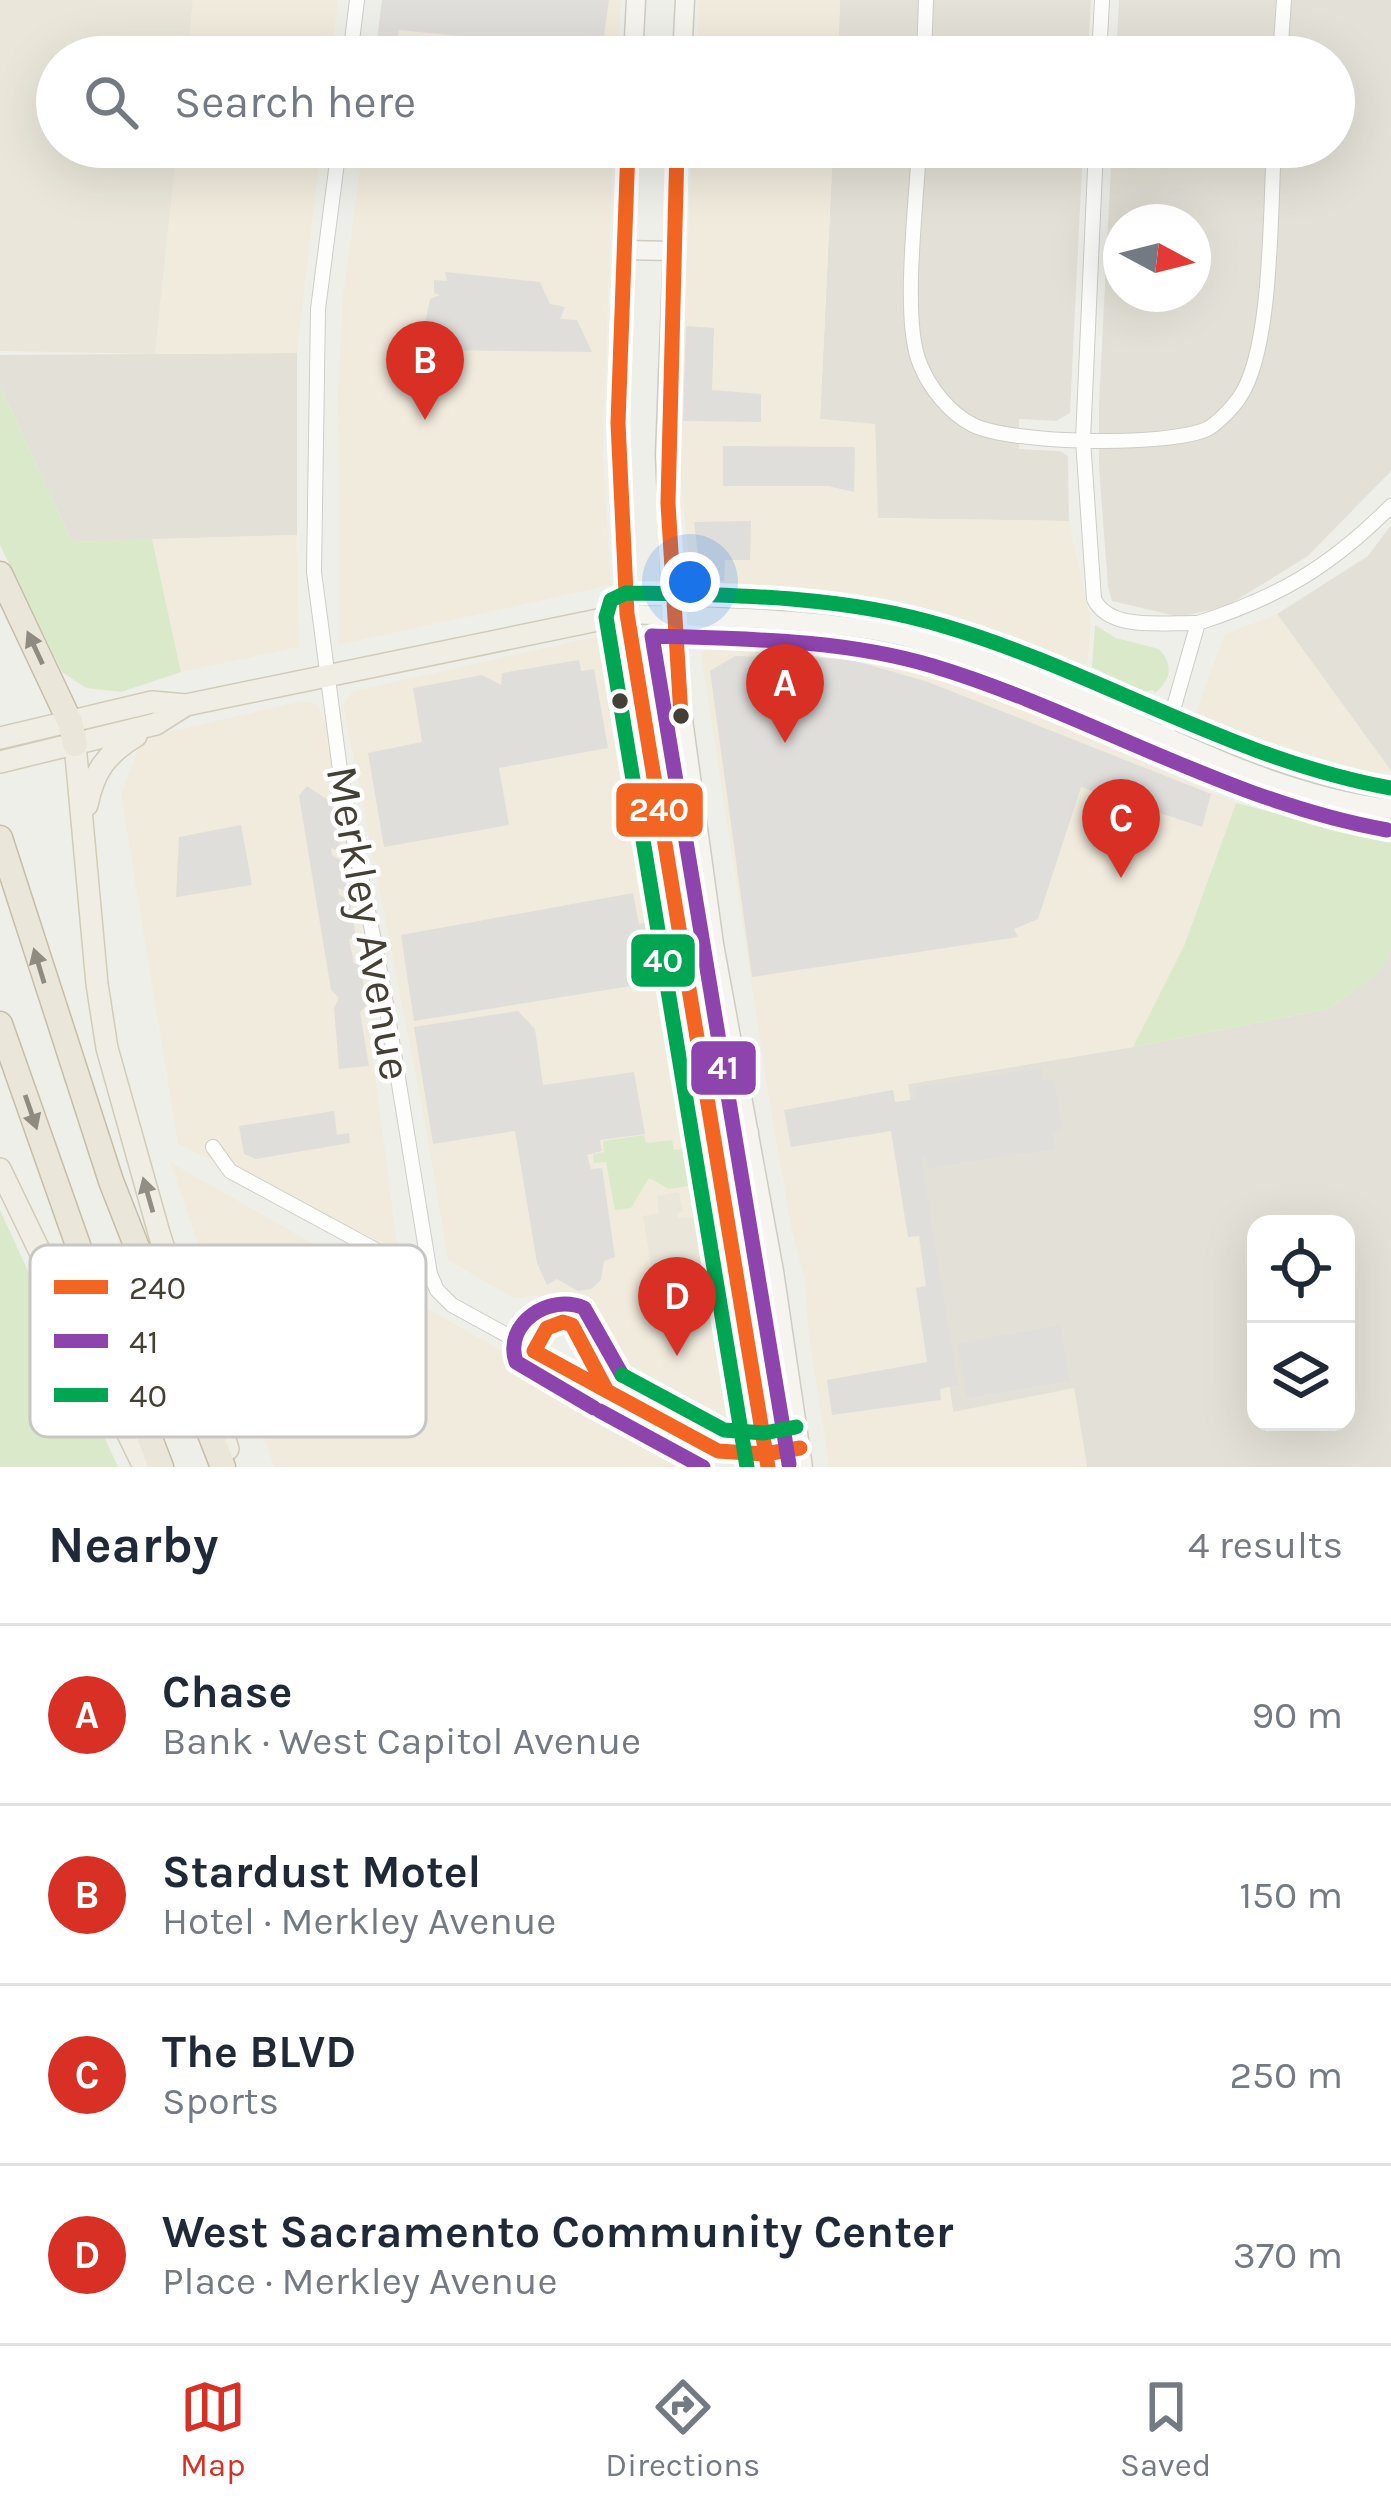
<!DOCTYPE html>
<meta charset="utf-8">
<style>
body{margin:0;font-family:Karla,sans-serif;background:#f2f2f3;color:#1f2937}
.controls{position:absolute;right:36px;bottom:36px;display:grid;overflow:hidden;border-radius:24px;box-shadow:0 12px 48px #0002}
.controls button{width:108px;height:108px;display:grid;place-items:center;padding:0;border:0;border-bottom:3px solid #e0e1e3;background:#fff;color:#1f2937;font:60px sans-serif}
.compass{position:absolute;left:1103px;top:204px;width:108px;height:108px;border-radius:50%;background:#fff;box-shadow:0 12px 48px #0002;rotate:97deg}
.you{position:absolute;left:690px;top:582px;width:42px;height:42px;margin:-30px;border:9px solid #fff;border-radius:50%;background:#1a73e8;box-shadow:0 0 0 18px #1a73e833}
.badge{display:grid;place-items:center;width:78px;height:78px;border-radius:50%;background:#d93025;color:#fff;font-size:39px;font-weight:700}
.pin{position:absolute;translate:-50% -99px;filter:drop-shadow(0 3px 6px #0008)}
.pin::after{content:'';position:absolute;top:63px;width:42px;height:36px;background:inherit;clip-path:polygon(0 0,100% 0,50% 100%)}
.list{margin:0;padding:0;list-style:none}
h2{display:flex;justify-content:space-between;align-items:center;height:156px;margin:0;padding:0 48px;font-size:51px}
h2 small{font-size:39px;font-weight:400;color:#747a83}
.list li{display:grid;grid-template-columns:78px 1fr auto;gap:36px;align-items:center;box-sizing:border-box;height:180px;padding:0 48px;border-top:3px solid #e0e1e3}
.list b{display:block;font-size:45px;white-space:nowrap}
.list p{margin:0;font-size:39px;white-space:nowrap;color:#747a83}
.list em{font-size:39px;font-style:normal;color:#747a83}
.icon{flex:none;width:66px;height:66px;fill:none;stroke:currentColor;stroke-width:2;stroke-linecap:round;stroke-linejoin:round}
.map{position:relative;flex:none;width:1391px;height:1467px;overflow:hidden}
.search{position:absolute;background:#fff;box-shadow:0 12px 48px #0002;left:36px;right:36px;top:36px;height:132px;display:flex;align-items:center;gap:30px;box-sizing:border-box;padding:0 42px;border-radius:66px;color:#747a83;font-size:45px}
.sheet{height:876px;background:#fff}
nav{display:flex;justify-content:space-around;align-items:center;box-sizing:border-box;height:168px;border-top:3px solid #e0e1e3;background:#fff;font-size:33px;color:#747a83}
nav a{display:grid;justify-items:center;gap:6px}
nav .on{color:#d93025}
.map>svg:first-child{display:block}
.residential{fill:#e3e1d7;fill-rule:evenodd}
.commercial{fill:#f1ebdd}
.education{fill:#eae7da}
.green{fill:#dbe9cb}
.parking{fill:#dfdeda}
.lines{fill:none;stroke-linecap:round;stroke-linejoin:round}
.minor-casing{stroke:#cdccc7;stroke-width:16}
.secondary-casing{stroke:#ceccc1;stroke-width:21}
.primary-casing{stroke:#d1cbb8;stroke-width:24}
.motorway-casing{stroke:#c6bda6;stroke-width:27}
.minor{stroke:#fdfdfc;stroke-width:14}
.secondary{stroke:#f5f4ef;stroke-width:18}
.primary{stroke:#f0ede4;stroke-width:21}
.motorway{stroke:#eae6da;stroke-width:24}
.bus-1-casing{stroke:#fff;stroke-width:24}
.bus-2-casing{stroke:#fff;stroke-width:24}
.bus-3-casing{stroke:#fff;stroke-width:24}
.bus-1{stroke:#f26522;stroke-width:15}
.bus-2{stroke:#8e44ad;stroke-width:15}
.bus-3{stroke:#00a651;stroke-width:15}
.oneway{fill:#8f8b80}
.oneway2{fill:#928e84}
.bus-dot{fill:#454036;stroke:#fff;stroke-width:4.5}
.labels{text-anchor:middle;dominant-baseline:central;stroke-width:9;stroke-linejoin:round;paint-order:stroke}
.street-label{font-size:45px;fill:#454036;stroke:#fff}
.key{fill:#fff;stroke:#c7c6c3;stroke-width:3}
.key-label{font-size:33px;fill:#454036}
.line-badge{stroke:#fff;stroke-width:4.5}
.badge-label{font-size:33px;text-anchor:middle;font-weight:bold;fill:#fff}
</style>
<div class="map">
<svg width="1391" height="1467" viewBox="0 0 1391 1467">
<rect width="100%" height="100%" fill="#efefea"/>
<path class="residential" d="M 840,0 L 1091,0 L 1088,57 L 838,57 Z
M 1119,0 L 1391,0 L 1391,471 L 1308,556 L 1227,606 L 1180,617 L 1112,601 L 1108,587 L 1099,468 L 1099,402 L 1112,147 L 1334,147 L 1334,57 L 1116,57 ZM 1121,222 L 1193,222 L 1193,294 L 1121,294 Z
M 833,147 L 1083,147 L 1070,413 L 1056,421 L 1019,419 L 1019,449 L 1060,451 L 1068,456 L 1069,521 L 877,518 L 875,425 L 820,419 Z
M 297,353 L 297,535 L 72,542 L 0,386 L 0,355 Z
M 1391,525 L 1391,771 L 1277,614 L 1368,556 Z
M 1391,949 L 1391,1467 L 1087,1467 L 1074,1389 L 953,1413 L 908,1084 L 1133,1047 L 1328,1009 L 1379,972 ZM 1256,1224 L 1346,1224 L 1346,1422 L 1256,1422 Z"/>
<path class="commercial" d="M 193,0 L 338,0 L 331,57 L 187,57 Z
M 382,0 L 621,0 L 618,57 L 375,57 Z
M 699,0 L 840,0 L 838,57 L 697,57 Z
M 177,147 L 321,147 L 297,353 L 155,354 Z
M 363,147 L 613,147 L 603,455 L 611,585 L 339,645 L 338,391 L 343,294 Z
M 692,147 L 833,147 L 820,419 L 875,424 L 878,518 L 1069,521 L 1091,624 L 1087,670 L 956,618 L 886,599 L 692,583 L 678,459 Z
M 297,535 L 299,647 L 181,672 L 152,539 Z
M 1277,614 L 1391,771 L 1343,776 L 1209,728 L 1195,714 L 1225,634 Z
M 598,636 L 615,646 L 629,706 L 737,1406 L 729,1428 L 708,1426 L 605,1353 L 596,1322 L 585,1311 L 556,1295 L 513,1298 L 448,1260 L 423,1113 L 343,705 L 353,691 Z
M 722,642 L 922,662 L 1236,803 L 1184,946 L 1133,1047 L 908,1084 L 953,1412 L 1074,1388 L 1087,1467 L 829,1467 L 808,1330 L 805,1279 L 792,1232 L 770,1106 L 701,653 Z
M 302,701 L 316,704 L 326,723 L 369,980 L 372,1008 L 367,1014 L 398,1250 L 178,1144 L 121,795 L 142,738 Z
M 170,1162 L 706,1467 L 274,1467 Z"/>
<path class="education" d="M 0,0 L 193,0 L 187,57 L 57,57 L 57,147 L 177,147 L 155,354 L 0,351 Z
M 679,1192 L 683,1212 L 677,1213 L 678,1218 L 694,1217 L 703,1282 L 683,1286 L 683,1295 L 673,1297 L 670,1278 L 653,1281 L 643,1216 L 659,1213 L 657,1196 Z"/>
<path class="green" d="M 0,386 L 72,542 L 152,539 L 181,672 L 121,692 L 86,688 L 62,672 L 0,545 Z
M 1095,625 L 1116,638 L 1159,649 C 1174,665 1171,680 1155,693 L 1153,690 L 1144,692 L 1092,667 Z
M 1236,803 L 1391,843 L 1391,949 L 1380,972 L 1328,1009 L 1133,1047 L 1184,946 Z
M 644,1135 L 646,1143 L 672,1140 L 674,1150 L 689,1148 L 695,1185 L 669,1189 L 649,1178 L 631,1208 L 615,1210 L 606,1162 L 594,1163 L 593,1154 L 604,1152 L 603,1141 Z
M 0,1210 L 118,1467 L 0,1467 Z"/>
<path class="parking" d="M 382,0 L 609,0 L 602,50 L 399,30 L 394,57 L 375,57 Z
M 445,272 L 540,282 L 550,304 L 565,307 L 560,319 L 577,320 L 592,352 L 430,350 L 433,336 L 422,338 L 430,299 L 440,295 L 434,293 L 434,280 L 447,281 Z
M 686,326 L 714,328 L 712,390 L 761,394 L 761,422 L 683,421 Z
M 723,446 L 855,447 L 854,492 L 828,486 L 723,486 Z
M 751,521 L 750,560 L 725,560 L 724,581 L 701,580 L 694,522 Z
M 735,656 L 849,659 L 928,682 L 1211,794 L 1202,827 L 1081,787 L 1038,919 L 1014,929 L 1018,937 L 752,977 L 710,671 Z
M 579,660 L 581,671 L 594,669 L 608,748 L 499,768 L 509,825 L 384,847 L 368,753 L 422,742 L 413,688 L 482,675 L 501,685 L 502,673 Z
M 307,786 L 334,804 L 341,851 L 331,848 L 332,855 L 344,862 L 348,892 L 338,888 L 339,894 L 350,902 L 356,937 L 349,939 L 354,964 L 361,964 L 366,1006 L 360,1012 L 369,1066 L 339,1069 L 334,1008 L 339,998 L 331,990 L 299,796 Z
M 241,825 L 252,885 L 176,897 L 179,837 Z
M 633,893 L 639,924 L 645,923 L 654,979 L 650,983 L 414,1021 L 401,935 Z
M 518,1011 L 535,1029 L 543,1085 L 634,1072 L 645,1134 L 600,1140 L 602,1151 L 587,1155 L 591,1169 L 602,1168 L 615,1257 L 604,1261 L 601,1280 L 591,1289 L 578,1291 L 557,1279 L 547,1285 L 537,1263 L 515,1131 L 433,1144 L 414,1027 Z
M 1041,1068 L 1044,1081 L 1054,1080 L 1063,1130 L 1052,1133 L 1055,1149 L 928,1168 L 927,1156 L 921,1157 L 958,1385 L 940,1389 L 941,1400 L 832,1415 L 827,1380 L 927,1362 L 916,1288 L 926,1286 L 919,1236 L 908,1237 L 891,1131 L 791,1147 L 784,1110 L 893,1090 L 895,1102 L 917,1099 L 916,1087 Z
M 334,1111 L 337,1135 L 349,1133 L 350,1143 L 256,1159 L 244,1154 L 239,1126 Z
M 1060,1325 L 1070,1381 L 966,1398 L 958,1343 Z"/>
<g class="lines">
<defs>
<path id="minor" d="M 350,57 L 357,0
M 924,57 L 926,0
M 1099,57 L 1102,0
M 1280,57 L 1284,0
M 339,147 L 318,309 L 314,572 L 340,770 L 383,986 L 430,1274 L 437,1290 L 452,1305 L 718,1451 L 765,1454 L 800,1448
M 919,147 C 917,200 901,320 920,364 C 929,387 949,413 973,425 C 1012,444 1167,447 1207,429 C 1217,424 1233,407 1239,398 C 1273,351 1270,208 1274,147
M 1096,147 L 1083,440 L 1094,599 C 1110,632 1166,622 1198,623
M 1165,738 L 1198,623 C 1279,597 1330,567 1391,506
M 213,1147 L 230,1171 L 398,1262 L 427,1260"/>
<path id="secondary" d="M 633,57 L 636,0
M 682,57 L 685,0
M 628,147 L 618,423 L 627,614 L 768,1467
M 677,147 L 665,455 L 674,654 L 714,944 L 774,1271 L 803,1467
M 624,250 L 673,251
M 627,614 C 706,617 786,617 865,629 C 915,636 966,654 1014,672 C 1141,718 1254,792 1391,809
M 687,931 L 706,968 L 719,972
M 709,1096 L 725,1115 L 732,1131 L 749,1132"/>
<path id="primary" d="M 0,738 L 152,702 L 186,705 L 627,614
M 75,744 L 97,984 L 107,1048 L 159,1233 L 228,1449
M 0,762 L 156,724 L 186,705
M 87,805 C 94,771 106,754 136,736
M 0,1169 L 144,1467"/>
<path id="motorway" d="M 0,574 L 70,722 L 75,744
M 0,838 L 111,1181 L 223,1467
M 0,1024 L 103,1316 L 161,1467"/>
</defs>
<use href="#minor" class="minor-casing"/>
<use href="#secondary" class="secondary-casing"/>
<use href="#primary" class="primary-casing"/>
<use href="#motorway" class="motorway-casing"/>
<use href="#minor" class="minor"/>
<use href="#secondary" class="secondary"/>
<use href="#primary" class="primary"/>
<use href="#motorway" class="motorway"/>
<defs>
<path id="bus-1" d="M 628,147 L 618,423 L 627,614 L 768,1467
M 677,147 L 668,503 L 681,716
M 563,1322 L 572,1325 L 607,1391 L 534,1351 L 547,1328 Z
M 607,1391 L 718,1451 L 765,1454 L 800,1448"/>
<path id="bus-2" d="M 594,1408 L 516,1362 C 503,1323 550,1293 584,1308 L 622,1375
M 600,1411 L 703,1467
M 789,1464 L 652,636 C 746,639 842,639 933,666 C 1088,713 1226,801 1387,830"/>
<path id="bus-3" d="M 622,1375 L 724,1430 L 764,1433 L 796,1427
M 747,1467 L 606,617 L 611,600 L 626,593 C 732,595 842,595 944,626 C 1097,671 1233,760 1391,788"/>
</defs>
<use href="#bus-1" class="bus-1-casing"/>
<use href="#bus-2" class="bus-2-casing"/>
<use href="#bus-3" class="bus-3-casing"/>
<use href="#bus-1" class="bus-1"/>
<use href="#bus-2" class="bus-2"/>
<use href="#bus-3" class="bus-3"/>
</g>
<defs><path id="oneway-solid" d="M-6-.8H1V-3.2L6.5 0L1 3.2V.8H-6Z" transform="scale(3)"/></defs>
<g class="oneway">
<use href="#oneway-solid" transform="translate(35 648) rotate(-115)"/>
<use href="#oneway-solid" transform="translate(39 966) rotate(-107)"/>
<use href="#oneway-solid" transform="translate(31 1112) rotate(71)"/>
</g>
<use class="oneway2" href="#oneway-solid" transform="translate(148 1195) rotate(-106)"/>
<g class="bus-dot">
<circle cx="620" cy="701" r="10"/>
<circle cx="681" cy="716" r="10"/>
</g>
<g class="labels">
<g class="street-label">
<text transform="translate(369 923) rotate(80)">Merkley Avenue</text>
</g>
</g>
<rect x="30" y="1245" width="396" height="192" rx="18" class="key"/>
<rect x="54" y="1280" width="54" height="14" fill="#f26522"/>
<rect x="54" y="1334" width="54" height="14" fill="#8e44ad"/>
<rect x="54" y="1388" width="54" height="14" fill="#00a651"/>
<g class="key-label">
<text x="129" y="1299">240</text>
<text x="129" y="1353">41</text>
<text x="129" y="1407">40</text>
</g>
<g class="line-badge">
<rect x="614" y="781" width="91" height="58" rx="12" fill="#f26522"/>
<rect x="629" y="932" width="68" height="57" rx="12" fill="#00a651"/>
<rect x="689" y="1039" width="69" height="58" rx="12" fill="#8e44ad"/>
</g>
<g class="badge-label">
<text x="659" y="821">240</text>
<text x="663" y="972">40</text>
<text x="723" y="1079">41</text>
</g>
</svg>
<div class="controls">
<button><svg class="icon" aria-label="locate" viewBox="0 0 24 24"><circle cx="12" cy="12" r="6"/><path d="M12 2v4M12 18v4M2 12h4M18 12h4"/></svg></button>
<button><svg class="icon" aria-label="layers" viewBox="0 0 24 24"><path d="M12 4l9 5-9 5-9-5zM3 14l9 5 9-5"/></svg></button>
</div>
<svg class="compass" viewBox="-18 -18 36 36"><path d="M0-13l5 13h-10z" fill="#e53935"/><path d="M0 13l5-13h-10z" fill="#747a83"/></svg>
<div class="you"></div>
<div class="pin badge" style="left:785px;top:743px">A</div>
<div class="pin badge" style="left:425px;top:420px">B</div>
<div class="pin badge" style="left:1121px;top:878px">C</div>
<div class="pin badge" style="left:677px;top:1356px">D</div>
<div class="search"><svg class="icon" aria-label="search" viewBox="0 0 24 24"><circle cx="10" cy="10" r="6"/><path d="M15 15l6 6"/></svg>Search here</div>
</div>
<section class="sheet">
<h2>Nearby<small>4 results</small></h2>
<ul class="list">
<li><span class="badge">A</span><div><b>Chase</b><p>Bank · West Capitol Avenue</p></div><em>90 m</em></li>
<li><span class="badge">B</span><div><b>Stardust Motel</b><p>Hotel · Merkley Avenue</p></div><em>150 m</em></li>
<li><span class="badge">C</span><div><b>The BLVD</b><p>Sports</p></div><em>250 m</em></li>
<li><span class="badge">D</span><div><b>West Sacramento Community Center</b><p>Place · Merkley Avenue</p></div><em>370 m</em></li>
</ul>
</section>
<nav>
<a class="on"><svg class="icon" aria-label="map" viewBox="0 0 24 24"><path d="M3 6l6-2 6 2 6-2v14l-6 2-6-2-6 2zM9 4v14M15 6v14"/></svg>Map</a>
<a><svg class="icon" aria-label="directions" viewBox="0 0 24 24"><path d="M12 3l9 9-9 9-9-9zM9 14v-3h6M13 9l2 2-2 2"/></svg>Directions</a>
<a><svg class="icon" aria-label="saved" viewBox="0 0 24 24"><path d="M7 4h10v16l-5-4-5 4z"/></svg>Saved</a>
</nav>
